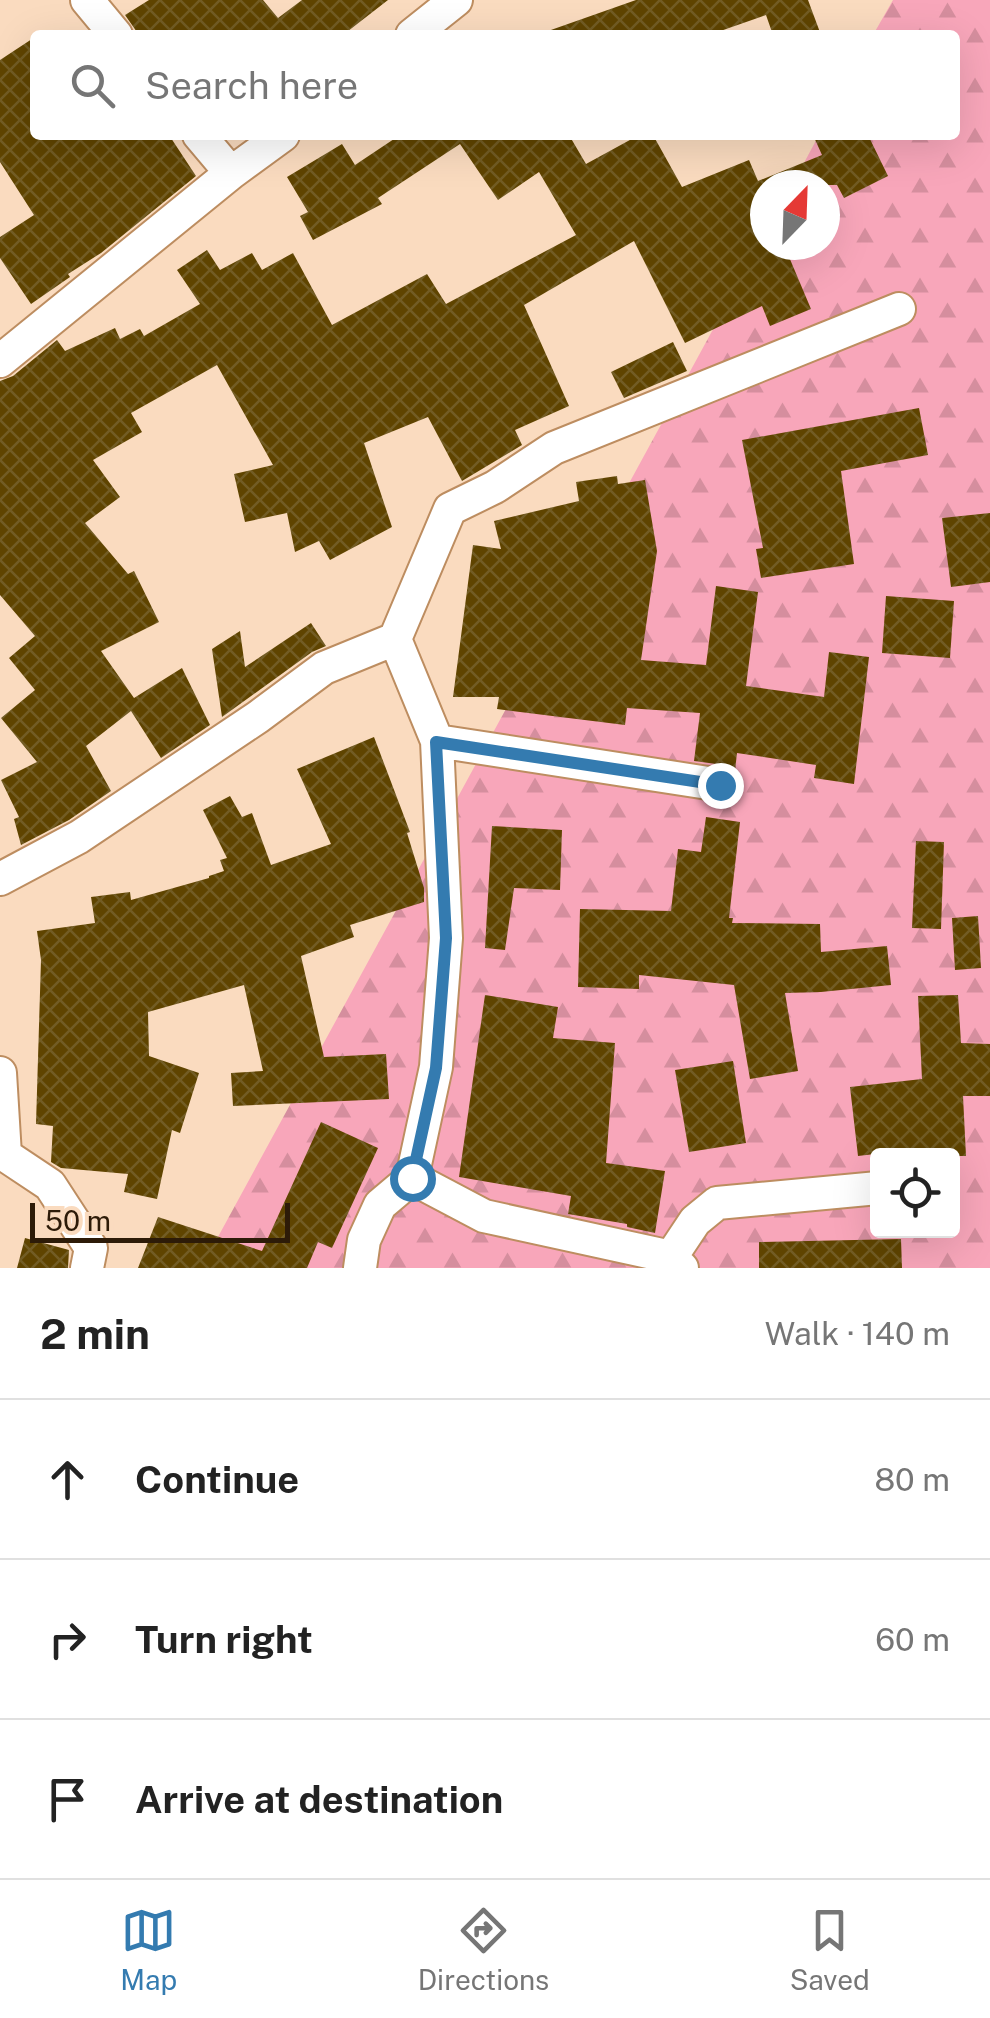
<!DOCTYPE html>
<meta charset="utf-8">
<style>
body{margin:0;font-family:"Public Sans",sans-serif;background:#f6f6f6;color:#222}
.controls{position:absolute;right:30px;bottom:30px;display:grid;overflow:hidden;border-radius:10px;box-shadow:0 10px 40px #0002}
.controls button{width:90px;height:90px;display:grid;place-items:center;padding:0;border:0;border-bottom:2px solid #e0e0e0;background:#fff;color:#222;font:50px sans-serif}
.compass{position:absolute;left:750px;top:170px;width:90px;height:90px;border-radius:50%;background:#fff;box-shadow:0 10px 40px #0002;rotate:23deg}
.scale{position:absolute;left:30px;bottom:25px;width:260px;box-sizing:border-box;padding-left:10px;border:5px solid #2d1b08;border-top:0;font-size:28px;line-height:35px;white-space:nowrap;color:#2d1b08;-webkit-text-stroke:8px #fadbbf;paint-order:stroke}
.stop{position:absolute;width:30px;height:30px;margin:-22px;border:8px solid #347bb0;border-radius:50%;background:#fff}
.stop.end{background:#347bb0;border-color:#fff;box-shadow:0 2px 10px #0008}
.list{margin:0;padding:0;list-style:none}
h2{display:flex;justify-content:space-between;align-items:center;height:130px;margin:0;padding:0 40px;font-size:42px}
h2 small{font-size:32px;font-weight:400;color:#767676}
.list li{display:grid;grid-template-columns:65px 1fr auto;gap:30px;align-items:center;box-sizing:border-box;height:160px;padding:0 40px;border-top:2px solid #e0e0e0}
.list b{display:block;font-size:38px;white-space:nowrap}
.list em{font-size:32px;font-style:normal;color:#767676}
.icon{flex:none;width:55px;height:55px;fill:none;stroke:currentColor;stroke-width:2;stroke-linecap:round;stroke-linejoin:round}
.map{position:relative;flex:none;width:990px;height:1268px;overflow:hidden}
.search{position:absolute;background:#fff;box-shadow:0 10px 40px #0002;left:30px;right:30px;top:30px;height:110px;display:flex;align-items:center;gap:25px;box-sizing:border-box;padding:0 35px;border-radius:10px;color:#767676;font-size:38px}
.sheet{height:610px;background:#fff}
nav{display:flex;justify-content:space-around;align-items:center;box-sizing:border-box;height:140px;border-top:2px solid #e0e0e0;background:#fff;font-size:28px;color:#767676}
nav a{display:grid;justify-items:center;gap:5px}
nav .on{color:#347bb0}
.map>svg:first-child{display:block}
.forest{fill:url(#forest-firs);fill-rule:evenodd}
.building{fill:url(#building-cross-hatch)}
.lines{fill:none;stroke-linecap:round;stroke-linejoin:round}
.street-casing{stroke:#bd8d60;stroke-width:36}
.street{stroke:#fff;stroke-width:32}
.route{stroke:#347bb0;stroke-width:12}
</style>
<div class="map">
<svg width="990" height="1268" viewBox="0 0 990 1268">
<defs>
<pattern id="forest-firs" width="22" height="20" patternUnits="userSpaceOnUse" patternTransform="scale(2.5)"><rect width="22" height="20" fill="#f8a6ba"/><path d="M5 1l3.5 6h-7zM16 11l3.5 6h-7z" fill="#d58e9e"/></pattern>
<pattern id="building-cross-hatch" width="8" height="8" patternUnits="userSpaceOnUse" patternTransform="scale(2.5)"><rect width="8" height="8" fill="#5f4400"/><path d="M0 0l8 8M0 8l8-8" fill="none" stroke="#725c24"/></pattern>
</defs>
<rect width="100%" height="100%" fill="#fadbbf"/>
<path class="forest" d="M 893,0 L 990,0 L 990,1268 L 201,1268 L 765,234 L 765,245 L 825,245 L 825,185 L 792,185 L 819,135 L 955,135 L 955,35 L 873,35 ZM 878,1156 L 952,1156 L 952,1230 L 878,1230 Z"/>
<path class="building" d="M 149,0 L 263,0 L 278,18 L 302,0 L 388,0 L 343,35 L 139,35 L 125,15 Z
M 636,0 L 808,0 L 821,35 L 773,35 L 766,15 L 709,35 L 549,35 L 548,31 Z
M 35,37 L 35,135 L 169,135 L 196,176 L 101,253 L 68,274 L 70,277 L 31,304 L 0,258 L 0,237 L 34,215 L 0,162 L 0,60 Z
M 400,135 L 569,135 L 586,164 L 639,135 L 653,135 L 682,187 L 749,160 L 758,181 L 822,155 L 813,135 L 868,135 L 888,176 L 844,198 L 837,185 L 765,185 L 765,245 L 784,245 L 811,309 L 770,326 L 762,306 L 685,343 L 634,241 L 524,305 L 569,406 L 515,430 L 522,445 L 462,481 L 428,417 L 364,443 L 392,527 L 330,560 L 319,541 L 295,552 L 287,513 L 245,522 L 234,474 L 273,465 L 217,365 L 131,413 L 142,432 L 93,460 L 120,497 L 85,523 L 128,574 L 134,571 L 159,622 L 101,651 L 134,698 L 182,668 L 210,725 L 161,758 L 131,711 L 86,746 L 111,791 L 69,820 L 21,845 L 14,819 L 19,817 L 1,780 L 37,762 L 1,718 L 35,690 L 9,658 L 35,636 L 0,595 L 0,381 L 13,376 L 57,340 L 65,351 L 115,328 L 120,339 L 140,329 L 144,336 L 200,304 L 177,270 L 207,250 L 220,270 L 252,253 L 262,270 L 293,253 L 332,325 L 427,274 L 446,304 L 576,235 L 539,172 L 498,200 L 460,144 L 378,198 L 382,204 L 313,240 L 300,216 L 308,212 L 287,177 L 342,144 L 355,165 Z
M 673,342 L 687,371 L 624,398 L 611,372 Z
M 919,408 L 928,455 L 841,471 L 854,564 L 761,578 L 756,549 L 763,548 L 742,440 Z
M 617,476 L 618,484 L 645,480 L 657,551 L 641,660 L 706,665 L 716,586 L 758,592 L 746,686 L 824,697 L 829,652 L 869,657 L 854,784 L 814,778 L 816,765 L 737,753 L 735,771 L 724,765 L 694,761 L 700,713 L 627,708 L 625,725 L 497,709 L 499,697 L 453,697 L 473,545 L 501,549 L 494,521 L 579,501 L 576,482 Z
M 990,513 L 990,582 L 951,587 L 942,518 Z
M 886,596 L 954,601 L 950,658 L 882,653 Z
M 311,623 L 326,646 L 312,652 L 222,717 L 212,649 L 240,631 L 245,667 Z
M 374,737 L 410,832 L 407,833 L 424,888 L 424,902 L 350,925 L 354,937 L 301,956 L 324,1057 L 386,1054 L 389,1099 L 233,1106 L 231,1073 L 263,1071 L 244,985 L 148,1012 L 149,1056 L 199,1073 L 180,1133 L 172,1130 L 157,1199 L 124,1192 L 128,1174 L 61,1168 L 51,1162 L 53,1126 L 36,1124 L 41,960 L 37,931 L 95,923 L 91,897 L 130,892 L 131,900 L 209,878 L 209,876 L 224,871 L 220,860 L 227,858 L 203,810 L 230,796 L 242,817 L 252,813 L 271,865 L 331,844 L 297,769 Z
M 706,817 L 740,822 L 729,918 L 733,918 L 732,923 L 820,924 L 821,952 L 887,946 L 891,985 L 821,992 L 785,993 L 798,1071 L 750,1079 L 734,985 L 639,975 L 639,989 L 578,987 L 580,909 L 671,911 L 678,849 L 701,852 Z
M 492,826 L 562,830 L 560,890 L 514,888 L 505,950 L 485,948 Z
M 916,841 L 944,842 L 941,929 L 912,928 Z
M 978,916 L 981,968 L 955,970 L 952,918 Z
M 485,995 L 558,1007 L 553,1038 L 615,1043 L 606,1163 L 665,1171 L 655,1233 L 627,1227 L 627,1224 L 568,1214 L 571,1196 L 459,1177 Z
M 958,995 L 961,1043 L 990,1044 L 990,1096 L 963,1096 L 966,1156 L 926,1156 L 926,1148 L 858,1156 L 850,1087 L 922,1079 L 918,996 Z
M 733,1061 L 746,1143 L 689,1152 L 675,1070 Z
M 321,1122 L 378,1148 L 332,1248 L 318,1242 L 307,1268 L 138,1268 L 158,1217 L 262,1251 Z
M 25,1238 L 69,1250 L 68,1268 L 17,1268 Z
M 901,1239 L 902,1268 L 759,1268 L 759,1242 Z"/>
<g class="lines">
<defs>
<path id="street" d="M 87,0 L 116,35
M 412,35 L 456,0
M 199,135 L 231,173
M 0,361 L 231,173 L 283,135
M 437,741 L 721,785
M 0,879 L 79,837 L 258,717 L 324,668 L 395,639 L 450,509 L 495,487 L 554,448 L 899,309
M 0,1073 L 5,1155 L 50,1185 L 91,1248 L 87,1268
M 412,1178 L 484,1216 L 671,1257 L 682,1268
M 671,1257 L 695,1221 L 717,1203 L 878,1188
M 360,1268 L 364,1240 L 380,1205 L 412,1178 L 436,1067 L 446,938 L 437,741 L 395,639"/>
</defs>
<use href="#street" class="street-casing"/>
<use href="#street" class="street"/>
</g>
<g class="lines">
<path class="route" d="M 412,1178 L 436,1068 L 446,938 L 436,742 L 720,785"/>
</g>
</svg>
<div class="controls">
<button><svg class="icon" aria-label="locate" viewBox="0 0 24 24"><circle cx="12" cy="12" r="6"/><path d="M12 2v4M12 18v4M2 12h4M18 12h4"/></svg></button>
</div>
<svg class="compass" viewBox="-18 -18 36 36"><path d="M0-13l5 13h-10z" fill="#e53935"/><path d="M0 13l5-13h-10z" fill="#767676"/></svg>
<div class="scale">50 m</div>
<div class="stop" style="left:412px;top:1178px"></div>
<div class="stop end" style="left:720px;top:785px"></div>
<div class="search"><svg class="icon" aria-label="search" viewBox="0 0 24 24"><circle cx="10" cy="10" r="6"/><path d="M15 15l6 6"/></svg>Search here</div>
</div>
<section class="sheet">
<h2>2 min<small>Walk · 140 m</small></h2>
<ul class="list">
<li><svg class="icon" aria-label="ahead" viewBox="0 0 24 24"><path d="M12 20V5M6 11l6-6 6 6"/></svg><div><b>Continue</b></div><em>80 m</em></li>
<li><svg class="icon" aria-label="right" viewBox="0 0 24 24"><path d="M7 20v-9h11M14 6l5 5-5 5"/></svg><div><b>Turn right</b></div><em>60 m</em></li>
<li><svg class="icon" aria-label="arrive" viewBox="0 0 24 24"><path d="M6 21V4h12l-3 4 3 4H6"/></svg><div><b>Arrive at destination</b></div></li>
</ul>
</section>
<nav>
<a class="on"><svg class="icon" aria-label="map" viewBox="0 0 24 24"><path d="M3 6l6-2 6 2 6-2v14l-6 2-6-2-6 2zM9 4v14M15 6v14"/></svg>Map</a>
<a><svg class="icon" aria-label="directions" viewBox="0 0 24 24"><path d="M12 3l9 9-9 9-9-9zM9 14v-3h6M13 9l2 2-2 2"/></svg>Directions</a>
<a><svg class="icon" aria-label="saved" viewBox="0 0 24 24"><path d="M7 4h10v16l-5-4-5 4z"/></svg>Saved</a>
</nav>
